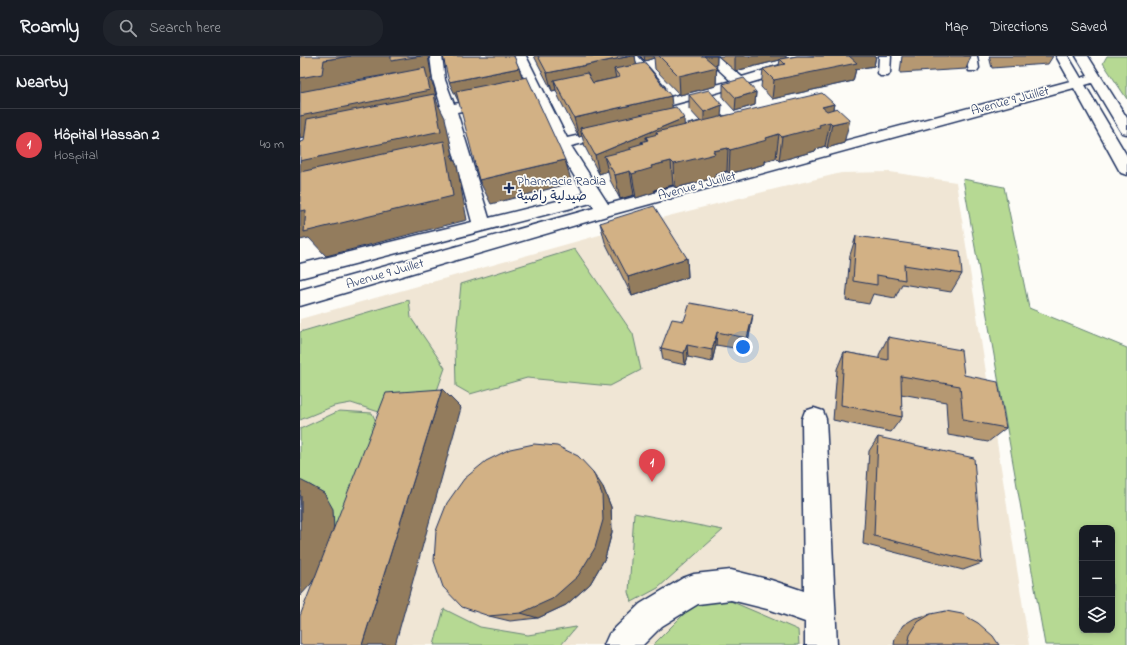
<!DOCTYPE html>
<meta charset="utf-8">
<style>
body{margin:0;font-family:"Indie Flower","Playpen Sans Arabic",sans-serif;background:#20242c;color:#f1f3f6}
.controls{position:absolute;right:12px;bottom:12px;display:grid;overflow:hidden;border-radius:8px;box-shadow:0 2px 6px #0003}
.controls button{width:36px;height:36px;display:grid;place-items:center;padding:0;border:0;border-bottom:1px solid #363941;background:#171b24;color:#f1f3f6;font:20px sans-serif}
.you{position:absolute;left:443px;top:291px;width:14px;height:14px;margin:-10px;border:3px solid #fff;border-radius:50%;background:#1a73e8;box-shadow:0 0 0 6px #1a73e833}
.badge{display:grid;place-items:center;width:26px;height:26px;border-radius:50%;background:#0b8043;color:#fff;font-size:13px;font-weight:700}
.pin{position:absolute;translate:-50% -33px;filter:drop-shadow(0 1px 2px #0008)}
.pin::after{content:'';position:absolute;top:21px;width:14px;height:12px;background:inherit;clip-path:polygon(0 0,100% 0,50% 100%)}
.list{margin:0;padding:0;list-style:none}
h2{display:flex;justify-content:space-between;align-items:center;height:52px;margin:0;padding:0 16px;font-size:17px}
h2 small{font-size:13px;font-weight:400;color:#9ea1a6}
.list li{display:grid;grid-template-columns:26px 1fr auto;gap:12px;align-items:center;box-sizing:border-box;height:72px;padding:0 16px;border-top:1px solid #363941}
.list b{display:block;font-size:15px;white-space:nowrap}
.list p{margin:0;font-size:13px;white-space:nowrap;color:#9ea1a6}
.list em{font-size:13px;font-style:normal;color:#9ea1a6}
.icon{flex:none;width:22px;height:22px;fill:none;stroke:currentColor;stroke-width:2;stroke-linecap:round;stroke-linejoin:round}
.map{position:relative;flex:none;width:827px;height:589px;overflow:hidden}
header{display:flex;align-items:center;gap:24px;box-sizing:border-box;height:56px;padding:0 20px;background:#171b24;border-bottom:1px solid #363941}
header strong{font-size:19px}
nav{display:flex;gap:22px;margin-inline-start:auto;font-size:14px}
.search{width:280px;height:36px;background:#20242c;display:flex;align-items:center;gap:10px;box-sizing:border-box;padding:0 14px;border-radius:16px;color:#9ea1a6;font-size:15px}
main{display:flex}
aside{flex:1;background:#171b24}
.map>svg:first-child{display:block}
.built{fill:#f0e6d5}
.green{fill:#b6d993;stroke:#688478;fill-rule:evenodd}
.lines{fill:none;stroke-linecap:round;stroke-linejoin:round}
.minor-casing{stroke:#1b2f5e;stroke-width:3}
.minor{fill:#fdfcf7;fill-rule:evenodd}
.wall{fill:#b59872;stroke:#1b2f5e}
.shaded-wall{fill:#937c5d;stroke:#1b2f5e}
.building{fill:#d2b185;stroke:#1b2f5e}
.poi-dot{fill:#1b2f5e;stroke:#fdfcf7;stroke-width:1.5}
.labels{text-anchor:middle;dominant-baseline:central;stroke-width:3.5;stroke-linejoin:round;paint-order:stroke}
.far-street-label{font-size:13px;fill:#1b2f5e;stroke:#fdfcf7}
.far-poi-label{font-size:13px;fill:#1b2f5e;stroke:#fdfcf7;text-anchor:start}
</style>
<header>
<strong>Roamly</strong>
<div class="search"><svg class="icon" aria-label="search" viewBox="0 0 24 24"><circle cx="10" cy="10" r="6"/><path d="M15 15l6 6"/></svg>Search here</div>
<nav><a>Map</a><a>Directions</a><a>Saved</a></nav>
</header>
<main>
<aside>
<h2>Nearby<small></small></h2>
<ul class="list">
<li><span class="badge" style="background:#e0444e">1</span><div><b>Hôpital Hassan 2</b><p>Hospital</p></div><em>40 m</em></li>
</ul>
</aside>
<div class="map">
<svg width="827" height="589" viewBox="0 0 827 589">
<rect width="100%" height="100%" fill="#fdfcf7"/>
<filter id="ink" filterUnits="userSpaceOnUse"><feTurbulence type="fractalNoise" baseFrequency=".025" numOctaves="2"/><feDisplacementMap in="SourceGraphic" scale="8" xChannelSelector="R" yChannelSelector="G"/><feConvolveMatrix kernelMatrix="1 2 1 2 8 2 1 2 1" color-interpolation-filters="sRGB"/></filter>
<g filter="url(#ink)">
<path class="built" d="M 590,116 L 656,126 L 729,589 L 0,589 L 0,263 L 353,164 L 475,133 L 541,117 Z"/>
<path class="green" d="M 807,0 L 827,0 L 827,43 L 803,7 Z
M 663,123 L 704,131 L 729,252 L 827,292 L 827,589 L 745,589 ZM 782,472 L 812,472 L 812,574 L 782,574 Z
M 275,193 L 333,278 L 341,314 L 310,330 L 227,322 L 170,338 L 156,330 L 155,289 L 161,228 Z
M 109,244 L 111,262 L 145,312 L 134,343 L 85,358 L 51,347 L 34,350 L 0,364 L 0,276 Z
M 39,355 L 72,357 L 86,387 L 34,475 L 24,437 L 8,428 L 0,427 L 0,373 Z
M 334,457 L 423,474 L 358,532 L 332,546 L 329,536 Z
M 407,535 L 498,574 L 499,589 L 353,589 Z
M 144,553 L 180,571 L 228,579 L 276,571 L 261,589 L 134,589 Z"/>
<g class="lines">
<defs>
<path id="minor" d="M 130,0 L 142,0 L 145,24 L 154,48 L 229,33 L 214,0 L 226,0 L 267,82 L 312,72 L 317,73 L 319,76 L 317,79 L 271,90 L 308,148 L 770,25 L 756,0 L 768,0 L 781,22 L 788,20 L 776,0 L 788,0 L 827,62 L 827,78 L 822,77 L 820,74 L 792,27 L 785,29 L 827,100 L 827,119 L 821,117 L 819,114 L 774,32 L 310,159 L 0,250 L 0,234 L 294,152 L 291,147 L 0,222 L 0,208 L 172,166 L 143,58 L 113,64 L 108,63 L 106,60 L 108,57 L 141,50 L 133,24 ZM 233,41 L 255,88 L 285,138 L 189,162 L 157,56 Z
M 326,0 L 338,0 L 363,29 L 365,32 L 363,35 L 353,35 Z
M 404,0 L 417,0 L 442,21 L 504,2 L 515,0 L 537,0 L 535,3 C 479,17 424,36 368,50 L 363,49 L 361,46 L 363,43 L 431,25 Z
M 579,0 L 591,0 L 590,17 L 588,20 L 580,20 L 578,17 Z
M 665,0 L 677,0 L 679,12 L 677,15 L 669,15 Z
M 34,72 L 39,73 L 41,76 L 39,79 L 0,87 L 0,79 Z
M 514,352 L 523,355 L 526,363 L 537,589 L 505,589 L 505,566 L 471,554 L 431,544 L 398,548 L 362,570 L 343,589 L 304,589 L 309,578 L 340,548 L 383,522 L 394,518 L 431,514 L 471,524 L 504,535 L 502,363 L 505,355 Z"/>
</defs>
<use href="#minor" class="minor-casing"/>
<use href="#minor" class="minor"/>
</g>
<path class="wall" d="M 234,0 L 335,0 L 336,9 L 372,52 L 384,69 L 400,65 L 389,53 L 389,39 L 421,60 L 534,48 L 533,53 L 544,87 L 527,92 L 525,90 L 516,93 L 515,95 L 479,105 L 476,102 L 465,105 L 465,108 L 429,118 L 427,115 L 415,119 L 415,122 L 375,132 L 373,129 L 354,134 L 355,136 L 336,142 L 334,139 L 320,143 L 310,124 L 308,115 L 299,118 L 285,91 L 282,80 L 279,81 L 259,42 L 256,34 L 252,35 L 236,4 Z
M 340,0 L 417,0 L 416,30 L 380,39 L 355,13 L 354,2 L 345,5 Z
M 418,0 L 486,0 L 486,2 L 497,0 L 576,0 L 574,10 L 556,13 L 553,25 L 472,43 L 461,31 L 463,13 L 479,9 L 480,4 L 435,15 Z
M 602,0 L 671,0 L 666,13 L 600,17 Z
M 689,0 L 753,0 L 748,8 L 692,12 Z
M 423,28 L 456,36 L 455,49 L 435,55 L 423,42 Z
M 300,167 L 387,202 L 388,221 L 332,240 L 305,186 Z
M 556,180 L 662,218 L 651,236 L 602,228 L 595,242 L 573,238 L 569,248 L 546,244 L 550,199 Z
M 384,265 L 451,271 L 446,294 L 416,289 L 412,306 L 388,301 L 385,309 L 363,304 L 361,292 Z
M 588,281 L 664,319 L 706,372 L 688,386 L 648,379 L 646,346 L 601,338 L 602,361 L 591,376 L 533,364 L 537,313 L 544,296 L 579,303 L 579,299 Z
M 578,381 L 682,507 L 663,514 L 563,488 L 569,395 Z
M 303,431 L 311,451 L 312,476 L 305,502 L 290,528 L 266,549 L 238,562 L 210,565 L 189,560 Z
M 631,558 L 699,589 L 594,589 L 595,582 L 603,569 L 615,562 Z"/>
<path class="shaded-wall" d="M 51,0 L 128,0 L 132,23 L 130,23 L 134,31 L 137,46 L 145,62 L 153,99 L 151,99 L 157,109 L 167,164 L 26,200 L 9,182 L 0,184 L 0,105 L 137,53 L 0,82 L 0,60 L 103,27 L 98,17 L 39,27 L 37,41 L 0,47 L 0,22 L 24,4 Z
M 331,0 L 335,0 L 338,17 L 314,13 L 316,22 L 259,34 L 254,24 L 256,34 L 252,35 L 247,17 Z
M 344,0 L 354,0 L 354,2 L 345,5 Z
M 401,0 L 417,0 L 416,30 L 380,39 L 379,20 Z
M 435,0 L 486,0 L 486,3 L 480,3 L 480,4 L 435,15 Z
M 545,0 L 576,0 L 574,10 L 556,13 L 553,25 L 472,43 L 474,24 Z
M 219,12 L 227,35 L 160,49 L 149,26 Z
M 456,36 L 455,49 L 435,55 L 436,42 Z
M 371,40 L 373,59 L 280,72 L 282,80 L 279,81 L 274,62 Z
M 534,48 L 525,90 L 516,93 L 515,95 L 479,105 L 482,81 L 522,51 Z
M 422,49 L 421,62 L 404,70 L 404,56 Z
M 384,62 L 385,81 L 358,78 L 356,76 L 358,93 L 348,84 L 346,81 L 348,97 L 344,87 L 341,86 L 343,99 L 332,93 L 330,91 L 332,104 L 304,100 L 308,115 L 299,118 L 295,99 Z
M 550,64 L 544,87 L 527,92 L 532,68 Z
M 479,78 L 476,102 L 465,105 L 465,108 L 429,118 L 430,94 L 466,82 Z
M 428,92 L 427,115 L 415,119 L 415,122 L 375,132 L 374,108 L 413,95 Z
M 265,104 L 272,127 L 191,148 L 179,124 Z
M 371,105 L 373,129 L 354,134 L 355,136 L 336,142 L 332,118 L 351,110 Z
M 330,115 L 334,139 L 320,143 L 315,119 Z
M 387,202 L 388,221 L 332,240 L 328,221 Z
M 453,258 L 451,271 L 446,294 L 447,282 Z
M 417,276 L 416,289 L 412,306 L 412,294 Z
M 387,289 L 388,301 L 385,309 L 384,297 Z
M 142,333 L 161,352 L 95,589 L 62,589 Z
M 293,416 L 303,431 L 311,451 L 312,476 L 305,502 L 290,528 L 266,549 L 238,562 L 221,557 Z
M 0,424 L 8,428 L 24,437 L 33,453 L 34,475 L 27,501 L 11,528 L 0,540 Z"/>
<path class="building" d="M 0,0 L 51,0 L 24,4 L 22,18 L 0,22 Z
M 91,0 L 121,0 L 91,5 Z
M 143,0 L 214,0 L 219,12 L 149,26 Z
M 238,0 L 331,0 L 247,17 Z
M 359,0 L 404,0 L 417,11 L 379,20 Z
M 497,0 L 549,0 L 557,7 L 474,24 L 463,13 L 485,8 L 480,3 Z
M 345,7 L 371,40 L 274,62 L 254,24 L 287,17 L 293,27 L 320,21 L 314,13 Z
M 125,12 L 130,34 L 0,60 L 0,36 Z
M 227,21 L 265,104 L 179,124 L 156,35 Z
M 444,22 L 456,36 L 436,42 L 423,28 Z
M 409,34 L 422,49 L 404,56 L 389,39 Z
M 522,37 L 534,48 L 522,51 L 527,55 L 537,52 L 550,64 L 532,68 L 530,66 L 519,69 L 520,71 L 482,81 L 479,78 L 466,82 L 467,84 L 430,94 L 428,92 L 413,95 L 415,98 L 374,108 L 371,105 L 351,110 L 352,112 L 332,118 L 330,115 L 315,119 L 304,100 L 332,93 L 330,91 L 344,87 L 341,86 L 348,84 L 346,81 L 358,78 L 356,76 Z
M 134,38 L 141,75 L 0,105 L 0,86 L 4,85 L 7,63 Z
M 376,51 L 384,62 L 295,99 L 280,72 Z
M 144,85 L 153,140 L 4,176 L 6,154 L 0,155 L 0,116 Z
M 354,150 L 387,202 L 328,221 L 300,167 Z
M 556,180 L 660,195 L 662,218 L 604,209 L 605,224 L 577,219 L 577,229 L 553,225 Z
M 390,247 L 453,258 L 447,282 L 417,276 L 412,294 L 387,289 L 384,297 L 361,292 L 372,263 L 384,265 Z
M 588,281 L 661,294 L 664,319 L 698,326 L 706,372 L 663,364 L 660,330 L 601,320 L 602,361 L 541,349 L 544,296 L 588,304 Z
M 142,333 L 62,589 L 0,589 L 0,560 L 86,337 Z
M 578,381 L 674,402 L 682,507 L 574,480 Z
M 234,388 L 257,390 L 278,400 L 293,416 L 302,438 L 303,464 L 295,492 L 278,520 L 252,543 L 221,557 L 189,560 L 162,551 L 143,531 L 134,505 L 136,475 L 147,447 L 164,423 L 186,405 L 210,393 Z
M 0,439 L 1,440 L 1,463 L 0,465 Z
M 646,555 L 662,558 L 678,567 L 693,580 L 699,589 L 608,589 L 610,579 L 618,566 L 631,558 Z"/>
</g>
<path class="poi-dot" d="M207 126h4v4h4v4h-4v4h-4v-4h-4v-4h4z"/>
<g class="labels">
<g class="far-street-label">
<text transform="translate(710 45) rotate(-15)">Avenue 9 Juillet</text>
<text transform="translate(397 130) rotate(-15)">Avenue 9 Juillet</text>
<text transform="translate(85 218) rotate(-16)">Avenue 9 Juillet</text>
</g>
<g class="far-poi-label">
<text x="217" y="125">Pharmacie Radia<tspan x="217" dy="15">صيدلية راضية</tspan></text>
</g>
</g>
</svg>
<div class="controls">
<button>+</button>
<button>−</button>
<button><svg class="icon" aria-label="layers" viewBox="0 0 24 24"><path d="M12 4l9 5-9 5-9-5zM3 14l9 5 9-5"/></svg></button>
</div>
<div class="you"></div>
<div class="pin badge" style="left:352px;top:426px;background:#e0444e">1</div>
</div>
</main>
